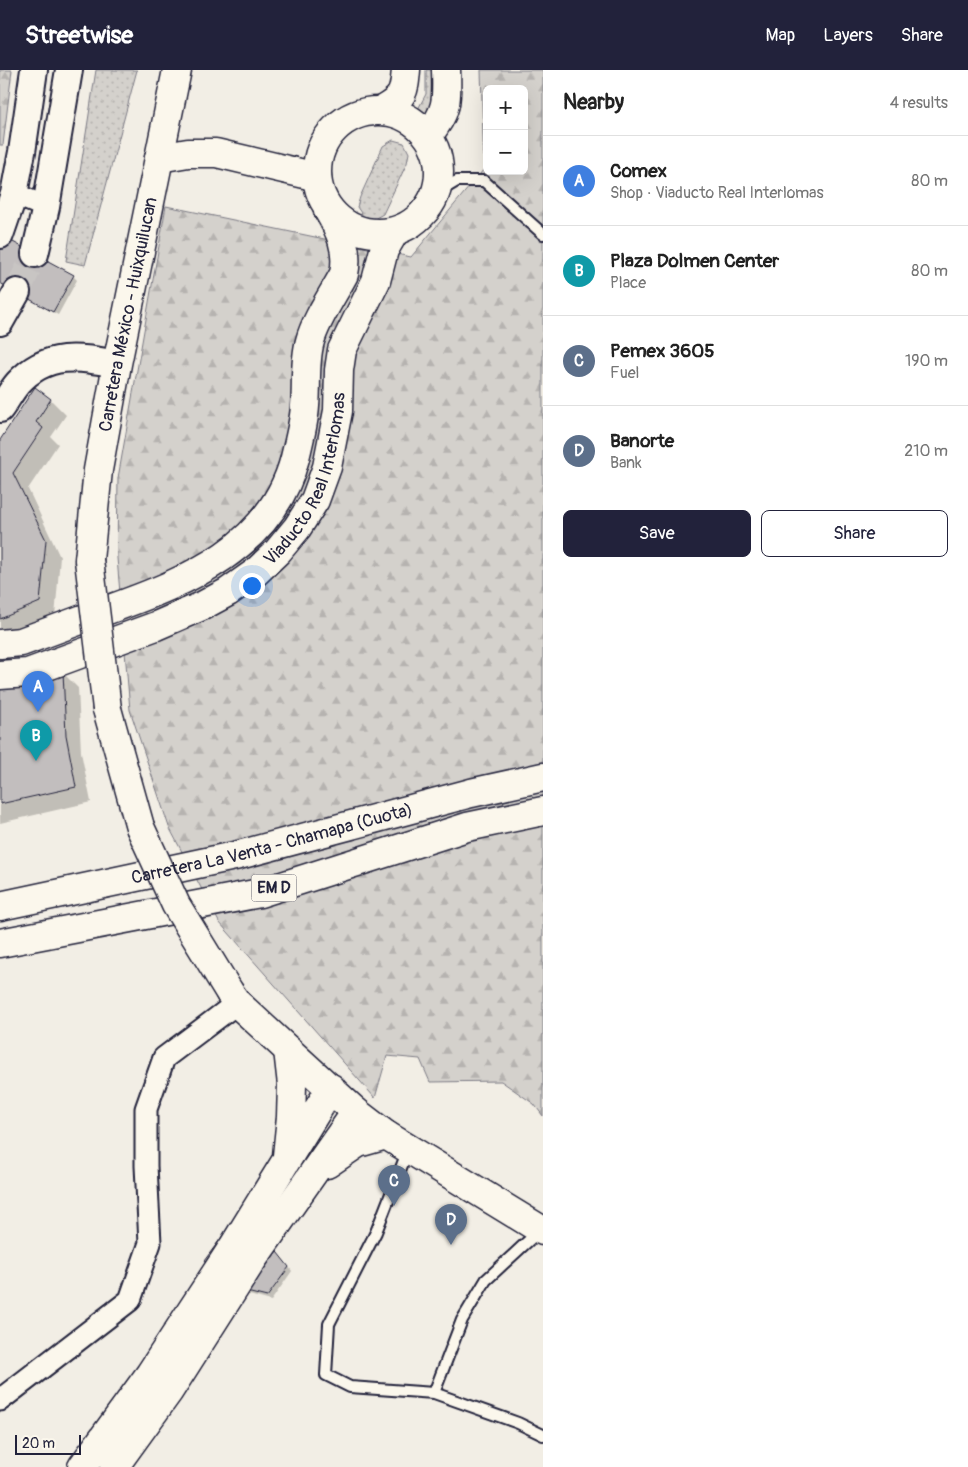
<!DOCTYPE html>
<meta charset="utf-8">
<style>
body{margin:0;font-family:Pangolin,sans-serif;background:#f6f6f6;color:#222}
.controls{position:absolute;right:15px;top:15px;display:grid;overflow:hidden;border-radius:8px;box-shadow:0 5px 20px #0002}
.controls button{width:45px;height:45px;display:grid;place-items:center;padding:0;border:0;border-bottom:1px solid #e0e0e0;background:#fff;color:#222;font:25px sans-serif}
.scale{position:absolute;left:15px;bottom:12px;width:66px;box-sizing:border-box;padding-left:5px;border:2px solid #22223b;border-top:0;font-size:14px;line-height:18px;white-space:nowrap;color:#22223b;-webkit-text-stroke:4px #fbf7ec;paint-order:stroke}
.you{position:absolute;left:251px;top:515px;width:18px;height:18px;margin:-12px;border:4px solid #fff;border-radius:50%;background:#1a73e8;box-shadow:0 0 0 8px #1a73e833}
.badge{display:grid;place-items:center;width:32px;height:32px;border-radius:50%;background:#22223b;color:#fff;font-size:16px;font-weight:700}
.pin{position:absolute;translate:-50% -41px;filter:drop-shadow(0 1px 2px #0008)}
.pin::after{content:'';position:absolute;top:26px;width:18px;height:15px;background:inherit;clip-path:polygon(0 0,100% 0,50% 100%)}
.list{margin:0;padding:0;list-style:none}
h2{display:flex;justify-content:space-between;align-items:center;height:65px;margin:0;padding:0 20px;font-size:21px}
h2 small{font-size:16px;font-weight:400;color:#767676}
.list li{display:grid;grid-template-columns:32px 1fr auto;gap:15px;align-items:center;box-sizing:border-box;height:90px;padding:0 20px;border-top:1px solid #e0e0e0}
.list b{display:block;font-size:19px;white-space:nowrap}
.list p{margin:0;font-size:16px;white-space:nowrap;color:#767676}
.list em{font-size:16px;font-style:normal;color:#767676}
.actions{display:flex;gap:10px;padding:15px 20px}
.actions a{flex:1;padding:11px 0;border:1px solid #22223b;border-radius:8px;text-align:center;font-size:18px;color:#22223b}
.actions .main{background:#22223b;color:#fff}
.map{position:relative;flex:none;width:543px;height:1397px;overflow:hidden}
header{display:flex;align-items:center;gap:30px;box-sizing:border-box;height:70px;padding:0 25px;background:#22223b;color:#fff}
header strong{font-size:24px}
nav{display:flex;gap:28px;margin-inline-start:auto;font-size:18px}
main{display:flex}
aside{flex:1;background:#fff}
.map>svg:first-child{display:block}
.grass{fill:url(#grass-dots);stroke:#7b7a84}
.forest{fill:url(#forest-firs);stroke:#7b7a84;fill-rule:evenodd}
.shadow{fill:#0003}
.building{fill:#c2bebe;stroke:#22223b}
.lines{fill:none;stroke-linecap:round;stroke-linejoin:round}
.tertiary-tunnel{stroke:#c8c5c3;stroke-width:26;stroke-dasharray:26 13;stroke-linecap:butt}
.service-casing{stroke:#22223b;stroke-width:14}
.minor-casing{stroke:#22223b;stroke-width:25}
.tertiary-casing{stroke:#22223b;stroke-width:30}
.secondary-casing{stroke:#22223b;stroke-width:31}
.primary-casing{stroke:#22223b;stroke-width:31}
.motorway-casing{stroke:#22223b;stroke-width:31}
.service{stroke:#fbf7ec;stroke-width:10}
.minor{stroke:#fbf7ec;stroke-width:21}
.tertiary{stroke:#fbf7ec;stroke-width:26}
.secondary{stroke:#fbf7ec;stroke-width:28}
.primary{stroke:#fbf7ec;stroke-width:28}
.motorway{stroke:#fbf7ec;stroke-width:28}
.primary-bridge-casing{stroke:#22223b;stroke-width:31;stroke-linecap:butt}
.primary-bridge{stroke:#fbf7ec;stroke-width:28}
.labels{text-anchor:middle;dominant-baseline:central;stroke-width:5;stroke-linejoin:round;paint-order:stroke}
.shield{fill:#fbf7ec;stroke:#636270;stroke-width:1}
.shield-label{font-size:16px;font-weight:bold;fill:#22223b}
.street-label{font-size:18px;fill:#22223b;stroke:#fbf7ec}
</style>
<header>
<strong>Streetwise</strong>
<nav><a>Map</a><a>Layers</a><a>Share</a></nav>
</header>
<main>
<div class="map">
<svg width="543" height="1397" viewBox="0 0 543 1397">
<defs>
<pattern id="grass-dots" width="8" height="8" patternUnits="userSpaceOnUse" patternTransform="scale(1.25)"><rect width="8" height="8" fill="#d4d1cc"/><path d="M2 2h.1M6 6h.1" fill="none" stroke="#b6b3b0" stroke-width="1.8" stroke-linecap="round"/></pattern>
<pattern id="forest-firs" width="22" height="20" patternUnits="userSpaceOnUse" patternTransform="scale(1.25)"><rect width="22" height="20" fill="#d4d1cc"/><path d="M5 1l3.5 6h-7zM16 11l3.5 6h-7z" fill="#b6b3b0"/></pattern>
</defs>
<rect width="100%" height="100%" fill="#f2eee5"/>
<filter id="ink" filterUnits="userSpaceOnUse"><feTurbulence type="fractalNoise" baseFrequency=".02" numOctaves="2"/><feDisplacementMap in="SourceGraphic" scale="10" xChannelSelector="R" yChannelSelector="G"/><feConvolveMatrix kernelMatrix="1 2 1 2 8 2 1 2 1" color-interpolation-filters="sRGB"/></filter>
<g filter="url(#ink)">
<path class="grass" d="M 96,0 L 137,0 L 85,195 L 66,191 Z
M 426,0 L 436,0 L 436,24 L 426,46 L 417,41 L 426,24 Z
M 393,70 L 404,73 L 409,83 L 407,93 L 383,144 L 374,149 L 363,146 L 357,137 L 360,127 L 383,76 Z"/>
<path class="forest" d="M 0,0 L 12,0 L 3,75 L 0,75 Z
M 481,0 L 543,0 L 543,1046 L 534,1034 L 501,1011 L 430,1012 L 420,989 L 387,986 L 375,1028 L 219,852 L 169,757 L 130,640 L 117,488 L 118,408 L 166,136 L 411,187 L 484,99 ZM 487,19 L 524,19 L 524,101 L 487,101 Z"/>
<path class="shadow" d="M 0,166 L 73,206 L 77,210 L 58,245 L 0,213 Z
M 35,319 L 51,330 L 66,345 L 51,367 L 58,374 L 28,419 L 60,487 L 55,547 L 0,565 L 0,372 Z
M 63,603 L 78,618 L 81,682 L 91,732 L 0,753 L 0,619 Z
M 266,1168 L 292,1201 L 271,1231 L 227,1219 Z"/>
<path class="building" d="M 0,165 L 74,205 L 53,242 L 0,213 Z
M 35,317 L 51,329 L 36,352 L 43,358 L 13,403 L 46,470 L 40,532 L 0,549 L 0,370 Z
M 63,602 L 66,665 L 76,717 L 0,734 L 0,618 Z
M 233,1152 L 262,1163 L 289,1197 L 267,1227 L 222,1216 L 204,1191 Z"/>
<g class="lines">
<path class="tertiary-tunnel" d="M 17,222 L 35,184"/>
<defs>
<path id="service" d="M 437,123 L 457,111 L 484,111 L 543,164
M 408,1080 L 376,1162 L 329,1254 L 326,1305 L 350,1317 L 434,1323 L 518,1353 L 543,1365
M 434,1323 L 462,1250 L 486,1210 L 539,1161"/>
<path id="minor" d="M 14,124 L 46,137
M 0,1330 L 130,1230 L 150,1173 L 146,1096 L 146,1039 L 164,988 L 237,933"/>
<path id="tertiary" d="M 0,165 L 14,124 L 22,82 L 34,0
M 35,184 L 46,137 L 69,0
M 0,252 L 17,222
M 0,339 C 6,331 11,321 18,313 C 47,281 79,287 117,294"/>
<g id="secondary">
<path d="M 384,39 C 404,27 404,22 406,0"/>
<circle cx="378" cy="102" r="61"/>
<path d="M 428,65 C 448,42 447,29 446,0"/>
<path d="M 159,88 L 188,83 L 216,83 L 317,107"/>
<path d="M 0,574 L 21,572 C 50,561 80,550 110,539 C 188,511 272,477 295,388 C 299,371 304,353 305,336 C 307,315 304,292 310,271 C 316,249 333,225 344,204 C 349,180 340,160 328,140"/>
<path id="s1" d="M 0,605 L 28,603 L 156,556 L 202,536 L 228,522 L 255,503 L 278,481 L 297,458 L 315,430 L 327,397 L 338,341 L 339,300 L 342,280 L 376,211 L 384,180 L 394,163"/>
</g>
<g id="primary">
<path id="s2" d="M 89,490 L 98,400 L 117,294 L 177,0"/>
<path d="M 107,639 L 140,757"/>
<path d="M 230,923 L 237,933 L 288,980 L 356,1042 L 386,1065 L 543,1161"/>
</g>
<g id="motorway">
<path id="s3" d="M 0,836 L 239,785 L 471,723 L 543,707"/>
<path d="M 0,873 L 260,823 L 467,757 L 543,741"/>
<path d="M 287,1086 L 291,1047 L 292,1015 L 288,980"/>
<path d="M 327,1094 L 358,1073 L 386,1065"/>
<path d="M 82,1397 L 150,1304 L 233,1177 L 331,1018"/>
<path d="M 114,1397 L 169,1321 L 253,1189 L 356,1042"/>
</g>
</defs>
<use href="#service" class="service-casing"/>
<use href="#minor" class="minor-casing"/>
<use href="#tertiary" class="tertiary-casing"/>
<use href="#secondary" class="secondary-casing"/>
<use href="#primary" class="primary-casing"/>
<use href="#motorway" class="motorway-casing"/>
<use href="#service" class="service"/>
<use href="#minor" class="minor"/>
<use href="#tertiary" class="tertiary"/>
<use href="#secondary" class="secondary"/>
<use href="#primary" class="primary"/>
<use href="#motorway" class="motorway"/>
<defs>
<path id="primary-bridge" d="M 89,490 L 107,639
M 140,757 L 176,835 L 230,923"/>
</defs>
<use href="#primary-bridge" class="primary-bridge-casing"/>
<use href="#primary-bridge" class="primary-bridge"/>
</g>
</g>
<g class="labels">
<rect class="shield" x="251.5" y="804.5" width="45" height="27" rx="4"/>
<g class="shield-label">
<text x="274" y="818">EM D</text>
</g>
<g class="street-label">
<text stroke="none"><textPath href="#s2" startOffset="249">Carretera México - Huixquilucan</textPath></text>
<text stroke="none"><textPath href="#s1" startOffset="388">Viaducto Real Interlomas</textPath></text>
<text stroke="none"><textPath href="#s3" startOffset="279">Carretera La Venta - Chamapa (Cuota)</textPath></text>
</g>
</g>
</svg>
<div class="controls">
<button>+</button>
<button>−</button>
</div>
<div class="scale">20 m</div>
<div class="you"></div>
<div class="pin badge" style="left:38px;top:642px;background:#3f7fe0">A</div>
<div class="pin badge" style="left:36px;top:691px;background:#0f9aa8">B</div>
<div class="pin badge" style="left:394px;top:1136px;background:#5c6f8a">C</div>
<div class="pin badge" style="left:451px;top:1175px;background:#5c6f8a">D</div>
</div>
<aside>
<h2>Nearby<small>4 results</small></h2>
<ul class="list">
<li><span class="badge" style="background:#3f7fe0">A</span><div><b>Comex</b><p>Shop · Viaducto Real Interlomas</p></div><em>80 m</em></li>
<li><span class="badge" style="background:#0f9aa8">B</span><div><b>Plaza Dolmen Center</b><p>Place</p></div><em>80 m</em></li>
<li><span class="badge" style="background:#5c6f8a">C</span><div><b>Pemex 3605</b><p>Fuel</p></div><em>190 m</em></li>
<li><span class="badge" style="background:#5c6f8a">D</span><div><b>Banorte</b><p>Bank</p></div><em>210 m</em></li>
</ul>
<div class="actions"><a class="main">Save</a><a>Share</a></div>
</aside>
</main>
